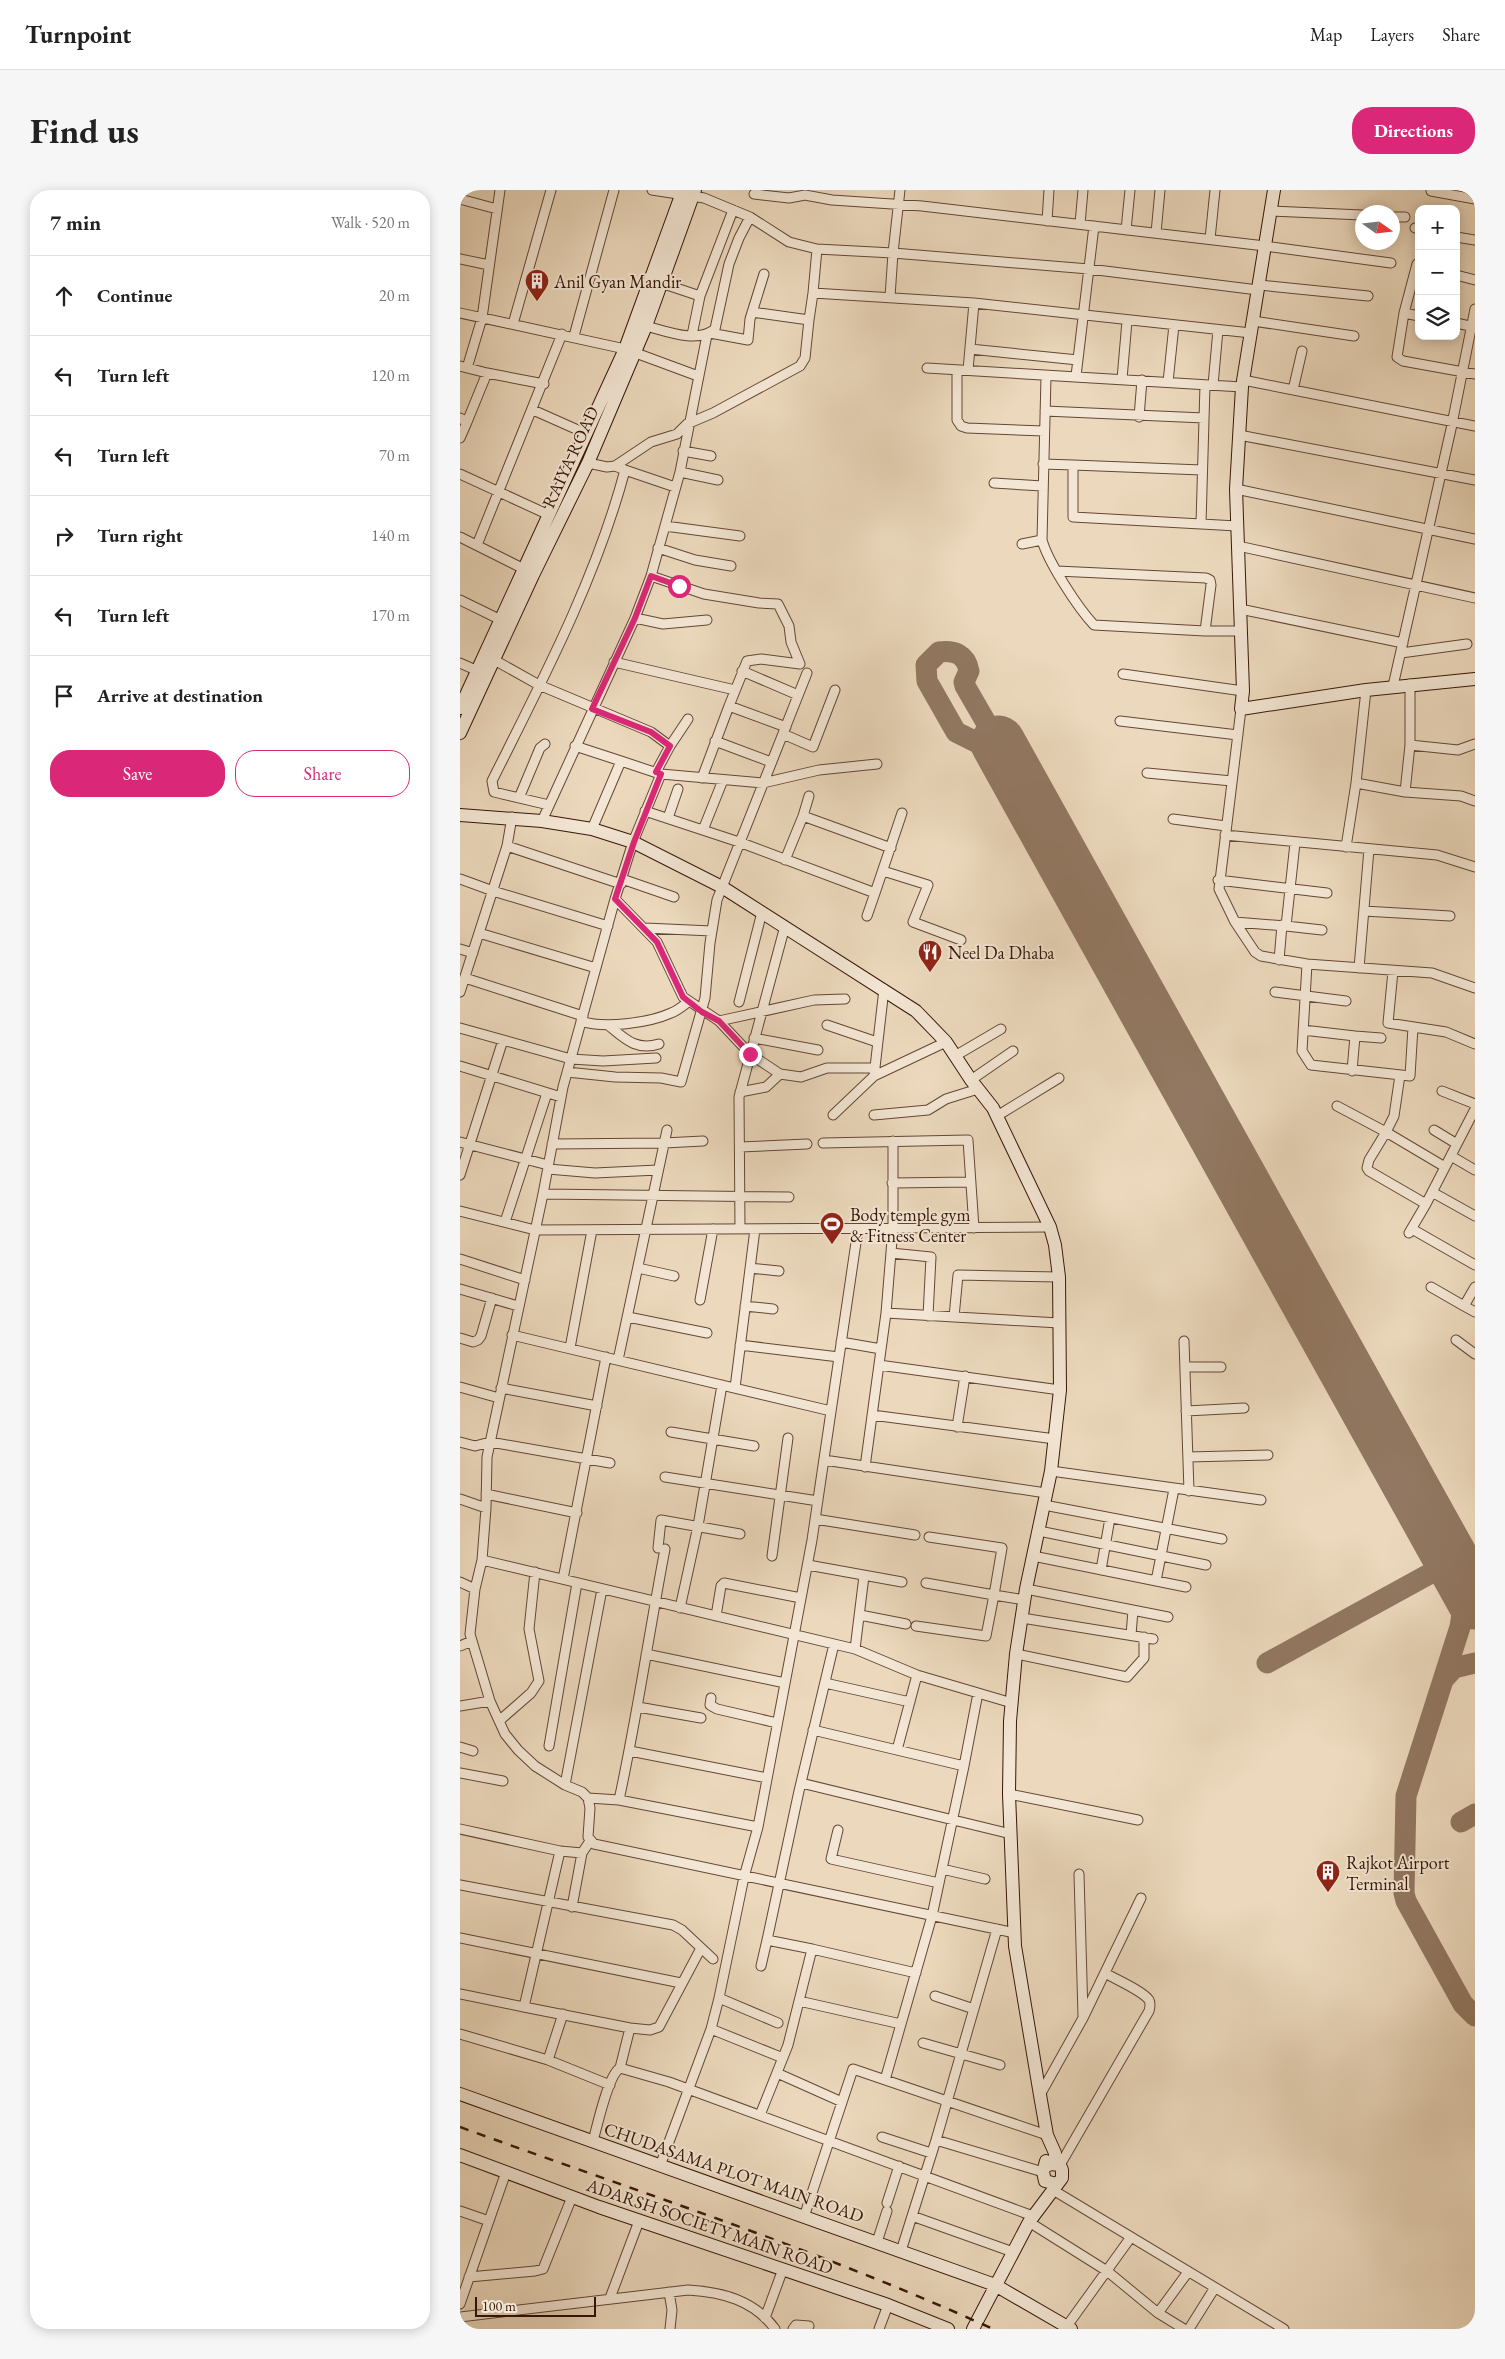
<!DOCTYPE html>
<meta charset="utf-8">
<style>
body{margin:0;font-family:"EB Garamond",serif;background:#f6f6f6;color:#222}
.controls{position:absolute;right:15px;top:15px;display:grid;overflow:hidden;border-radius:10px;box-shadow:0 2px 12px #0003}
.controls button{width:45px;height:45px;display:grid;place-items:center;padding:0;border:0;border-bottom:1px solid #e0e0e0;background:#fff;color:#222;font:25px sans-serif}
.compass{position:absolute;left:895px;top:15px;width:45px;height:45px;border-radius:50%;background:#fff;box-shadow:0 2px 12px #0003;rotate:104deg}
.scale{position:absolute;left:15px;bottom:12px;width:121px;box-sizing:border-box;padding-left:5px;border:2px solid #371607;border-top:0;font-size:14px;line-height:18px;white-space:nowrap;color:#371607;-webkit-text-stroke:4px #f3e6d4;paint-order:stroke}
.stop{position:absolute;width:15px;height:15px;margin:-11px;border:4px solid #db2777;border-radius:50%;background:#fff}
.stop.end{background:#db2777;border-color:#fff;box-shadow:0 1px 5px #0008}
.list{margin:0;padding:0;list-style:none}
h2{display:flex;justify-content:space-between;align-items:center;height:65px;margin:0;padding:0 20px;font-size:21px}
h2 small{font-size:16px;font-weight:400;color:#767676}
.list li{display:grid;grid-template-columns:32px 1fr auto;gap:15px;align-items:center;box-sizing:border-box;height:80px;padding:0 20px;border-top:1px solid #e0e0e0}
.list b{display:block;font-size:19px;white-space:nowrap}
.list em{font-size:16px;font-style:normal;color:#767676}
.actions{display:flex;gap:10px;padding:15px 20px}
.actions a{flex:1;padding:11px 0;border:1px solid #db2777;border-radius:20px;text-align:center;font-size:18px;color:#db2777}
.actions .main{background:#db2777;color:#fff}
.icon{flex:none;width:28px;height:28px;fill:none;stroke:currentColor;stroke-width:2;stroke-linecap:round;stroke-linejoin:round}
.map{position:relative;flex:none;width:1015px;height:2139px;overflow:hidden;border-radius:20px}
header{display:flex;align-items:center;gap:30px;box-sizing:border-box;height:70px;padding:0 25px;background:#fff;border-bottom:1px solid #e0e0e0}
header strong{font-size:24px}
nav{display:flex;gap:28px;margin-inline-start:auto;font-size:18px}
.intro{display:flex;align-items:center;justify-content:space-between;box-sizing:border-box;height:120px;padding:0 30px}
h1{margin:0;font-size:35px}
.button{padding:12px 22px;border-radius:20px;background:#db2777;color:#fff;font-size:18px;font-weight:700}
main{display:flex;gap:30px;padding:0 30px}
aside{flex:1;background:#fff;border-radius:20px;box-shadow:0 2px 12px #0003}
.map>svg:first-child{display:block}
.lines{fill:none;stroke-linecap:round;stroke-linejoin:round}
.taxiway{stroke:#927862;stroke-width:21}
.runway{stroke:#927862;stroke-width:55}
.street-casing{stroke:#644734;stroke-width:11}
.secondary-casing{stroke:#371607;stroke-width:14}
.street{stroke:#f3e6d4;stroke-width:9}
.secondary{stroke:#f3e6d4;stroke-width:12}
.rail{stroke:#371607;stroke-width:2.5;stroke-dasharray:9 9;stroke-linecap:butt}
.route{stroke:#db2777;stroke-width:6}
.labels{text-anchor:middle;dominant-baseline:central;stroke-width:4;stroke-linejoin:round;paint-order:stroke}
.poi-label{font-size:18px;fill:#371607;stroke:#f3e6d4;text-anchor:start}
.street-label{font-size:18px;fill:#371607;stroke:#f3e6d4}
</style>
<header>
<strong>Turnpoint</strong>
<nav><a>Map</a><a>Layers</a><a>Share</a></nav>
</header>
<div class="intro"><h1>Find us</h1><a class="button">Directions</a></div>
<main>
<aside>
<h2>7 min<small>Walk · 520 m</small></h2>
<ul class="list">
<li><svg class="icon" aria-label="ahead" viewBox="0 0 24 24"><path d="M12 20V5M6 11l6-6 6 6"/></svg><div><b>Continue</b></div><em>20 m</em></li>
<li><svg class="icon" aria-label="left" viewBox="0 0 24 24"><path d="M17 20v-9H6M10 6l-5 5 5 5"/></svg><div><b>Turn left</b></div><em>120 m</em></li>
<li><svg class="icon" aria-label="left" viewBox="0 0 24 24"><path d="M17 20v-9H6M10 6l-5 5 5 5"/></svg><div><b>Turn left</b></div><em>70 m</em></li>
<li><svg class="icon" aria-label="right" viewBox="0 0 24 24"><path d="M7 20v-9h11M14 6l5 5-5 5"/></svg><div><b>Turn right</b></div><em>140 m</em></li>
<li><svg class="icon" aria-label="left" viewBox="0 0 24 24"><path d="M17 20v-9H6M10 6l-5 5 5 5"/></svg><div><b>Turn left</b></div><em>170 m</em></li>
<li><svg class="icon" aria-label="arrive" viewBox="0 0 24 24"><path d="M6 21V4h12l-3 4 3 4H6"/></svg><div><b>Arrive at destination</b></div></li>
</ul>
<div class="actions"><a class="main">Save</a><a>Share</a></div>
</aside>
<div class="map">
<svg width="1015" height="2139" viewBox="0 0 1015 2139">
<rect width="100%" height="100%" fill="#ecd9bd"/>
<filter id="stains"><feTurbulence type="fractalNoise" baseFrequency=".004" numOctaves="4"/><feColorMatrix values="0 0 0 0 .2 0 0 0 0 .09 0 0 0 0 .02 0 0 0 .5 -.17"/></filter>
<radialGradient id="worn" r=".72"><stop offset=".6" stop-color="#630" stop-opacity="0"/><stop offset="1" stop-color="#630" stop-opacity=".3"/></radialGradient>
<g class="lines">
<path class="taxiway" d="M 538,553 L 505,496 L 504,492 L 509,481 C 506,464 494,460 479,462 L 466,475 L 467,491 L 496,542 L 546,567
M 1001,1387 L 1005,1406 L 1000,1437 L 946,1606 L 944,1703 L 946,1711 L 1003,1814 L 1015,1826
M 807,1473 L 993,1371
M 984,1489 L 994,1478 L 1015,1473
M 1001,1632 L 1015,1624"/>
<path class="runway" d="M 538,553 L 1015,1412"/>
<defs>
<path id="street" d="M 192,0 L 244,8 L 290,27 L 329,52 L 357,59 L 433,63 L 440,0
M 971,1 L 1015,9
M 294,4 L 329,8 L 345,5 L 372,10 L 462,16 L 805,56 L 931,73
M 0,9 L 37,19
M 811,21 L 902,25
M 932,27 L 945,27
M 587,31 L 589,0
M 620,34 L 623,0
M 955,38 L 959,39
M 666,40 L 670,0
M 696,43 L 700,0
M 996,47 L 1015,50
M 750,49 L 755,0
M 357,59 L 353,103 L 514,113 L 791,143
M 0,69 L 29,75
M 959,75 L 957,74 L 944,123 L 937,167 L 943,171 L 1015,184
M 996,85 L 1015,90
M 201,93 L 240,106
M 799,95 L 908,106
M 430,107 L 433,63 L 629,79 L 798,100
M 292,122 L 349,130 L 353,103
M 0,123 L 165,159 L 238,186
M 944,123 L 959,126
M 793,131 L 894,146
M 996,133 L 1015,137
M 53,134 L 91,0
M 186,136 C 206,141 237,154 255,139 L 269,74 L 279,48 L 290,27
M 250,143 L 288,150 L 290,129 L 304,84
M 232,145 L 240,106 L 273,20
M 114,146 L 154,0
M 510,159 L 618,170
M 0,176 L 27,183
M 7,178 L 22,128 L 40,0
M 467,178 L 782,197
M 497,180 L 497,230 L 501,236 L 507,238 L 584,241
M 508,180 L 514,113
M 616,186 L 634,36
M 586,187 L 582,350 C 588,372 618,418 634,435 L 745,441
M 662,189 L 667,131
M 783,190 L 1015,236
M 708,192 L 714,135
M 745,195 L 741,334 L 777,336
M 753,195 L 758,140
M 833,200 L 842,161
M 73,220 L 127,244
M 585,221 L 744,228
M 679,227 L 682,190
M 0,228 L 7,232 L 0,248
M 7,232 L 27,183 L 84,194
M 779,245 L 1015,290
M 223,261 L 251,266
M 128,273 L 147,277 L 155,276 L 191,252 L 217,244 L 227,234 L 253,223 L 340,176 L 345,168 L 349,130
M 583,274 L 613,275 L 613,327 L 741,334
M 613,275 L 742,280
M 165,280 L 215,297
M 220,282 L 258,290
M 0,284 L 89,325
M 534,293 L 582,296
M 776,299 L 1015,349
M 205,336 L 280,346
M 0,347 L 64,379
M 562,354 L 582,350
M 17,355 L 102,144
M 778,356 L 1015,408
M 198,358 L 235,370 L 271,376
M 597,381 L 746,388 L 750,390 L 751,395 L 745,441 L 781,441
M 191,386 L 244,404 L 299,413 L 318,414 L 329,436 L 331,452 L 340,474 L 301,469 L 287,471 L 269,516 L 326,537
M 0,410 L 41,430
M 780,419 L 943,453
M 175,428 L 203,434 L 247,430
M 941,463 L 1007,454
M 29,467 L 79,495 L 191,542 L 210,556 L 196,582
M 154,472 L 275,500
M 0,473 L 18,481
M 282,481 L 338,505
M 663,484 L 783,501
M 950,494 L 950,555 L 945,602 L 1001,606 L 1015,611
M 933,496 L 991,239 L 1015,119
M 781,519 L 759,699 L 775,732 L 795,762 L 801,766 L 847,774 L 972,783 L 1015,798
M 660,531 L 778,545
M 323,544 L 353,557 L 375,500
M 255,551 L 311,572
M 950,555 L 998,560 L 1015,554
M 115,556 L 161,571
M 210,556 L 228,529
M 417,574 L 359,580 L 303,593 L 201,584 L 173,652 L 155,709 L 103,897 L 83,1004 L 27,1267 L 26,1318 L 22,1370 L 15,1399 L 10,1444 L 30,1511 L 45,1544 L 58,1560 L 75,1576 L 105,1595 L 122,1602 L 128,1608 L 130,1618 L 128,1647 L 134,1654 L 555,1743
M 687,583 L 772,591
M 242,588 L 269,516
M 896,593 L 906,500
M 59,608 L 80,558 L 85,554
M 89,615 L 34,602 L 32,591 C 82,491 136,389 165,280 L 155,276
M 185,621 L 279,652 L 415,703 L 442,623
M 343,626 L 349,606
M 52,627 L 47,656 L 161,694
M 208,628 L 218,599
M 713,629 L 766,636
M 82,631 L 175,428 L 191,386 L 220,282 L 247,145
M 132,639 L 161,571 L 200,584
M 243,640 L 263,590
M 765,645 L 977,665 L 1015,677
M 886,657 L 896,593 L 945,602
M 325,670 L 343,626 L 431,658
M 423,681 L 468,695 L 453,732 L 501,750
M 0,689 L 33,701 L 148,736
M 162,689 L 214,707
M 758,690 L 867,703
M 155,709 L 197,752 L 223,807 L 259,831
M 904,721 L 990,726
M 407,726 L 415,703
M 775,732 L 826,736 L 835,653
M 826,736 L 862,740
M 185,738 L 252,741
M 19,743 L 136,778
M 0,759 L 13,763
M 819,770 L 822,735
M 847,774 L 842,861 L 851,875 L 950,886 L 953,837
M 899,778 L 909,659
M 933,781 L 928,833 L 986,842 L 1015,854
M 5,788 L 123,826
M 0,802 L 47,656
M 815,802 L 886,811
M 385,809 L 354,810 L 259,831 L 290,864 L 320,884 L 341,887 L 367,878 L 415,878
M 279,812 L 302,722
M 121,831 C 144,839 189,833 211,823 C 217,821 223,816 228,812
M 148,835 C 165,849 176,861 199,854
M 367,835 L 417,852
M 0,838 L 111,869 L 143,871 L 196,868
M 843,840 L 895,846 L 892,881
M 895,846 L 921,848
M 294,848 L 358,860
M 495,866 L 541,839
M 0,876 L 101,907
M 107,882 L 155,887 L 201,888 L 221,892 L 245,808 L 250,753 L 257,710 L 347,483
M 940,885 L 934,926 L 926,942 L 985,977
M 414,886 L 486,852
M 511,890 L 553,861
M 982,901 L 1015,914
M 280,902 L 306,897 L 320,884
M 877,916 L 926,942 L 909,970 L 907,978 L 909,981 L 966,1014 L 1015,919
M 373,925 L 414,886 L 424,799
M 414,925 L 468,920 L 486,909 L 518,899
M 537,926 L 599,888
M 974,940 L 997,954
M 433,951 L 433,1038 L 426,1123 L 599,1133
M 0,952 L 88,975
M 363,953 L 508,950 L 514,1038
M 92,954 L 204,953 L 243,951
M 280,957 L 347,954
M 991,966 L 1015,980
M 88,979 L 135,983 L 198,980
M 0,985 L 43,850
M 432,993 L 511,992
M 972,1002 L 1015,1026
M 83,1004 L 329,1007
M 0,1021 L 75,1040 L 590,1037
M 45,1032 L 87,903
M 280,1039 L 279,907 L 325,736
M 952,1039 L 1015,1075
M 949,1043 L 966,1014
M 431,1063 L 471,1067 L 468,1126
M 0,1069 L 65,1090
M 178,1078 L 214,1086
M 290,1078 L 319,1081
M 971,1097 L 1004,1116
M 1015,1097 L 1004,1116 L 1015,1122
M 0,1099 L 58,1116
M 240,1110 L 253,1039
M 285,1116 L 313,1119
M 168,1127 L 247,1143
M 494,1127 L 498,1085 L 599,1087
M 52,1145 L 371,1221
M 0,1148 L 13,1152 L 18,1150 L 21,1146 L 32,1108
M 996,1150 L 1015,1164
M 724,1151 L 729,1301
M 381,1152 L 421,1159
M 280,1155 L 379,1167
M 110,1158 L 132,1040
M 158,1170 L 207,940
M 419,1175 L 600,1200
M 725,1177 L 761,1177
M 0,1197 L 39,1208
M 41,1198 L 137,1216
M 275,1198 L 295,1039
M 726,1221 L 784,1218
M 412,1225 L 595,1249
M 497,1237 L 505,1186
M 211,1242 L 294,1256
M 0,1252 L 15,1256 L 30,1252 L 150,1273
M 728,1267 L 808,1265
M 364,1270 L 586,1303
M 405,1277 L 426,1123
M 591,1281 L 801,1310
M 205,1287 L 358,1311
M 26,1304 L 117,1323
M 0,1309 L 26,1318
M 584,1315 L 762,1349
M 355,1329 L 455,1345
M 579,1341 L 746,1375
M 198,1358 L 201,1330 L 280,1344
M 312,1366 L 328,1248
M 573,1366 L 726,1397
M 22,1370 L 395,1459 L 457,1485 L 552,1513
M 348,1375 L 442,1392
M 641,1380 L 650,1328
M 103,1389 L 146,1167
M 696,1391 L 714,1299
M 0,1392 L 15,1399
M 466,1393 L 534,1405 L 542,1358 L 469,1347
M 566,1399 L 708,1427
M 220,1418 L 238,1336 L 262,1195
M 400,1425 L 446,1434
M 256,1426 L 261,1396 L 264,1393 L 341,1408
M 562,1428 L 693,1449
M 456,1436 L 526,1446 L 534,1405 L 565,1410
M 671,1445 L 673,1420
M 0,1456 L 12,1451
M 395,1459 L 404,1386
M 186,1464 L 325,1493
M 556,1464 L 667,1487 L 684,1468 L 684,1447
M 365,1493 L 450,1512
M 251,1508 L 250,1515 L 257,1519 L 317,1533
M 0,1516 L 30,1511
M 178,1517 L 241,1528
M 39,1531 L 71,1503 L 79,1491 L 69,1439 L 75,1382
M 353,1540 L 504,1576 L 518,1503
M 89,1556 L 117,1393
M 0,1557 L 13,1561
M 437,1560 L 457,1485
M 170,1561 L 307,1588
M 0,1583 L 43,1591
M 341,1593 L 551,1644
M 105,1595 L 142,1399
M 549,1604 L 678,1630
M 128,1608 L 159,1610 C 177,1527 189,1443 205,1359
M 159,1610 L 298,1637
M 0,1639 L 100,1661
M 378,1640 L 371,1669 L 479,1693
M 130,1651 L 122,1663 L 100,1661 L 64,1817 L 170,1838 L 160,1878
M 482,1679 L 525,1689
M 619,1684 L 623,1826
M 0,1695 L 213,1735 L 222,1740 L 253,1769
M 112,1717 L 122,1663
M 0,1748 L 221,1793
M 352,1759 L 307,1750 L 339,1601 L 374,1454
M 301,1776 L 307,1750
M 0,1804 L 64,1817
M 475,1806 L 514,1819
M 339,1811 L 441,1834
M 318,1833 L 259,1808 L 284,1687 L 298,1637 L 352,1350 L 398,1039
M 170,1838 L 190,1840 L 199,1837 L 241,1758
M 251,1839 L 323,1868
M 0,1844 L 88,1870 L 150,1895
M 463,1853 L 540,1875
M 88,1870 L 103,1824
M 317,1883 L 382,1912
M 425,1890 L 472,1726 L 504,1576
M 580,1905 L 623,1828 L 681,1708
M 300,1925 L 328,1855 L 352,1759 L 456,1783
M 422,1947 L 471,1963
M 476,1950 L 583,1982
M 133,1951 C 137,1937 148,1885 160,1878 L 209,1892 L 573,2026
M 600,1975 L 689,1821 C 690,1817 691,1814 689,1810 C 683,1801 655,1789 645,1783
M 200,1976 L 251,1839 L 259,1808
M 593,2000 L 824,2139
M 427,2013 L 439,1976
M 0,2021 L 29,2031
M 452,2026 L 553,2062
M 344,2027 L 393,1879 L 587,1945
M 569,2032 L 647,2081 L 698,2123 L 724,2139
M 417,2052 L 427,2021
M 441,2061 L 476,1950 L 537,1739
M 9,2087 L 75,2081 L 83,2079 L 112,2007
M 209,2102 L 212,2120 L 210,2139
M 150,2108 L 179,2031
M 0,2114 L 46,1982
M 698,2123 L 728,2082
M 0,2127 L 228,2100 C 262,2102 294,2110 315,2139
M 305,2128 L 323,2079
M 607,2136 L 671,2047
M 333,2139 L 336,2135 L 349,2136
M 419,2139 L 428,2115
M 729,2139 L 754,2099"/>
<path id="secondary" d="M 814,0 L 782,197 L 776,299 L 783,501 L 781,519 L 906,500 L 1015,489
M 0,518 L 165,159 L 223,0
M 0,543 L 73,385 L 128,273 L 186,136 L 235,0
M 0,625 L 82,631 L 132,639 L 173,652 L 262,697 L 456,821 L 486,852 L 511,890 L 533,918 L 590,1037 L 595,1055 L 599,1087 L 600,1200 L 591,1281 L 566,1399 L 556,1464 L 550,1531 L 549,1604 L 555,1756 L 580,1905 L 587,1945 L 595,1963 L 595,1974
M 0,1904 L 535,2095 L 611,2139
M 0,1965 L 139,2017 L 428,2115 L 488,2139
M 586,1971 L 583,1982 L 585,1991 L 597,1994
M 513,2139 L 569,2032 L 602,1988 L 602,1980 L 600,1975 L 590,1974 L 585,1977"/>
</defs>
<use href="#street" class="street-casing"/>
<use href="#secondary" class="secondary-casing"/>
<use href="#street" class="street"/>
<use href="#secondary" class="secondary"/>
<path class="rail" d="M 0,1937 C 178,2002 360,2060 533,2139"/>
</g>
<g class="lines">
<path class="route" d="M 219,396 L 191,386 L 175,428 L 132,519 L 191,542 L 210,556 L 196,582 L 201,584 L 174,652 L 155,709 L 197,752 L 223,807 L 242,822 L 259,831 L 290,864"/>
</g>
<defs>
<symbol id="building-pin" viewBox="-11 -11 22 30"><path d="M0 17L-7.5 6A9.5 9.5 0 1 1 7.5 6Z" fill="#8f2418" stroke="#f3e6d4"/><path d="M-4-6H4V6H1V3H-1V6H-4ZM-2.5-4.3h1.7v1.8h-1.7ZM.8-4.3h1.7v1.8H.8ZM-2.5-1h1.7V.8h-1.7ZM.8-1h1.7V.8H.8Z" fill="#fff"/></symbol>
<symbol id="restaurant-pin" viewBox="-11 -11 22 30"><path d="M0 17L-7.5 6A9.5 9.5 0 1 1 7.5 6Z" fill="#8f2418" stroke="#f3e6d4"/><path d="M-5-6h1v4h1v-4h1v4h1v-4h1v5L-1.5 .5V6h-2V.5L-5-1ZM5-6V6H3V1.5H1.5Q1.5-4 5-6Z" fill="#fff"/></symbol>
<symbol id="stadium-pin" viewBox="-11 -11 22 30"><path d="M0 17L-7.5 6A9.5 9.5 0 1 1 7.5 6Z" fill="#8f2418" stroke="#f3e6d4"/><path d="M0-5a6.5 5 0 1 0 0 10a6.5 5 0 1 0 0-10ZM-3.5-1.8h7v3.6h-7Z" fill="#fff"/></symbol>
</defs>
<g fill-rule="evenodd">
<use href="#building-pin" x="63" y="77" width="28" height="38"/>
<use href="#restaurant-pin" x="456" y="748" width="28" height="38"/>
<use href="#stadium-pin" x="358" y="1020" width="28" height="38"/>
<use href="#building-pin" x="854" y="1668" width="28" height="38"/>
</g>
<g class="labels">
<g class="poi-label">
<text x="94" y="91">Anil Gyan Mandir</text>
<text x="488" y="762">Neel Da Dhaba</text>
<text x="390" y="1024">Body temple gym<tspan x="390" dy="21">&amp; Fitness Center</tspan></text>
<text x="886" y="1672">Rajkot Airport<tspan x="886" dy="21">Terminal</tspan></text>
</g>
<g class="street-label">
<text transform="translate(110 267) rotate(-65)">RAIYA ROAD</text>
<text transform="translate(274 1982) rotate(19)">CHUDASAMA PLOT MAIN ROAD</text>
<text transform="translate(250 2036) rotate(19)">ADARSH SOCIETY MAIN ROAD</text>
</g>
</g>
<rect width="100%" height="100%" filter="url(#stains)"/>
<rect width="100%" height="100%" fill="url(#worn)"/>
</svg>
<div class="controls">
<button>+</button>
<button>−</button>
<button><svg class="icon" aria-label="layers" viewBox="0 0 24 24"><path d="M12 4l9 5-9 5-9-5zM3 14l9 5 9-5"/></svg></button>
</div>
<svg class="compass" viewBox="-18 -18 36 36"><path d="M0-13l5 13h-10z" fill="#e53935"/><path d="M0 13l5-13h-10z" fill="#767676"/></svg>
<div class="scale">100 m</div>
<div class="stop" style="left:219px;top:396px"></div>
<div class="stop end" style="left:290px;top:864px"></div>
</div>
</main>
